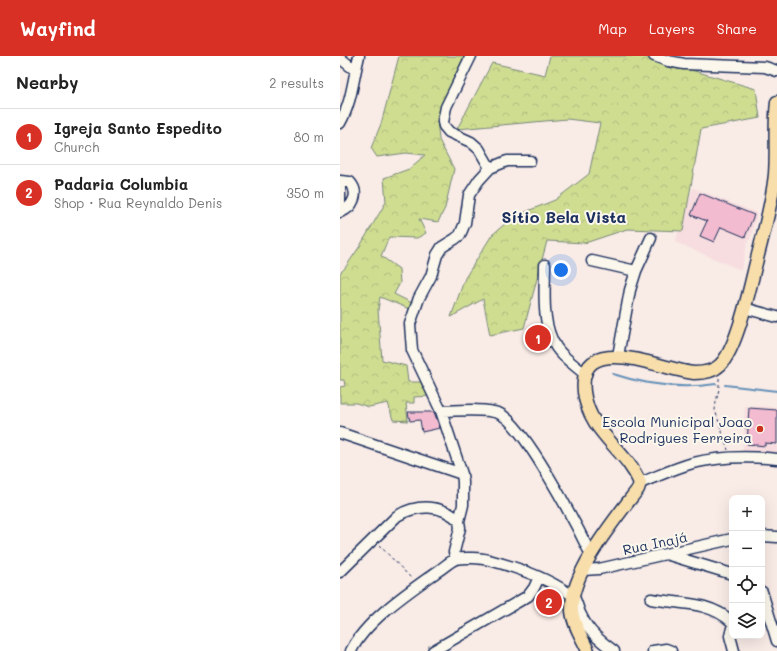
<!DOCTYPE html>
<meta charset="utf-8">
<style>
body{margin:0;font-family:Mali,sans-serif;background:#f2f2f2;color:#222}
.controls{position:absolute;right:12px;bottom:12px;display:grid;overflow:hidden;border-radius:8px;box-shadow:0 4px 16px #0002}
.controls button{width:36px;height:36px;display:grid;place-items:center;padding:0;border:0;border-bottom:1px solid #e0e0e0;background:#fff;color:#222;font:20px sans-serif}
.you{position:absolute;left:221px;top:214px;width:14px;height:14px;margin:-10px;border:3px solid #fff;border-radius:50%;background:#1a73e8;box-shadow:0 0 0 6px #1a73e833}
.badge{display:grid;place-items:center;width:26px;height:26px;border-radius:50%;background:#d93025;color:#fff;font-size:13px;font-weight:700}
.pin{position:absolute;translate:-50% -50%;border:2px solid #fff;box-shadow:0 1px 4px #0006}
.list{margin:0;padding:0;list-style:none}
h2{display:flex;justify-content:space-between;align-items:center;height:52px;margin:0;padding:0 16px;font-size:17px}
h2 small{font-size:13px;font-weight:400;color:#767676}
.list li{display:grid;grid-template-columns:26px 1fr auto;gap:12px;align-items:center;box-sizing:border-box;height:56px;padding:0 16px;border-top:1px solid #e0e0e0}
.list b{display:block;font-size:15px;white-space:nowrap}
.list p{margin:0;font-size:13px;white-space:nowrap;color:#767676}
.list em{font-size:13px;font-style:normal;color:#767676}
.icon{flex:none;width:22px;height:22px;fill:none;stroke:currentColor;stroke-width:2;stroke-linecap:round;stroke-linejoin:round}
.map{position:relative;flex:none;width:437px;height:595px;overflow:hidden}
header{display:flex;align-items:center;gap:24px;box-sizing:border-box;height:56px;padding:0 20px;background:#d93025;color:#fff}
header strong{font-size:19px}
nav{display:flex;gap:22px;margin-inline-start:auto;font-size:14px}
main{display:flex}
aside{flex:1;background:#fff}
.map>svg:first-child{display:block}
.built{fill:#f7dddf}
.forest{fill:url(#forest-crowns);stroke:#758678}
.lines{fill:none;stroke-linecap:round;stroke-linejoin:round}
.stream{stroke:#6591b9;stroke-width:2}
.building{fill:#f3bbcf;stroke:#1b2f5e}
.minor-casing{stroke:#1b2f5e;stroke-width:13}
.major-casing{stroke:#1b2f5e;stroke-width:15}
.path{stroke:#1b2f5e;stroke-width:1;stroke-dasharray:3 3;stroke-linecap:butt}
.minor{stroke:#fbf7ec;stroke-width:10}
.major{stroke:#f8deab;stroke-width:12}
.poi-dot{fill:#c8321e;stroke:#fbf7ec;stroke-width:1.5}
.labels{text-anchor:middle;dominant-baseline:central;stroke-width:4;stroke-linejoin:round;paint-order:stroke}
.poi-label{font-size:14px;fill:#1b2f5e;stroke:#fbf7ec;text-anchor:end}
.street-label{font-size:14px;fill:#1b2f5e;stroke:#fbf7ec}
.quarter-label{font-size:16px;font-weight:bold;fill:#1b2f5e;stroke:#fbf7ec}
</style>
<header>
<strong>Wayfind</strong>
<nav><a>Map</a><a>Layers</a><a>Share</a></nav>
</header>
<main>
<aside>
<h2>Nearby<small>2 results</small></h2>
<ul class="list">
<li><span class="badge">1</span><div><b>Igreja Santo Espedito</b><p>Church</p></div><em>80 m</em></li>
<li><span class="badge">2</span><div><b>Padaria Columbia</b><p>Shop · Rua Reynaldo Denis</p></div><em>350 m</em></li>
</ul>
</aside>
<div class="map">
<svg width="437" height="595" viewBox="0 0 437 595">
<defs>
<pattern id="forest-crowns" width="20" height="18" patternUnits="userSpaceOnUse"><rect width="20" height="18" fill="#cfdd91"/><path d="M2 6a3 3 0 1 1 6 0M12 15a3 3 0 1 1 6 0" fill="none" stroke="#b1be7f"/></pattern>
</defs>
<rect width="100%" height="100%" fill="#f9ebe6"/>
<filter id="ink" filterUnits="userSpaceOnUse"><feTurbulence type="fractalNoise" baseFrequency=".025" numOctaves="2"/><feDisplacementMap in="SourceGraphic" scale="8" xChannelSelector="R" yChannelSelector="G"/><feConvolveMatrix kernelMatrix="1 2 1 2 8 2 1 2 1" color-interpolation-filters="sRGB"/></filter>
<g filter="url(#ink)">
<path class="built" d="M 353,132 L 417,157 L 410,184 L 408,184 L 401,214 L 335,186 Z
M 405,350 L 437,351 L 437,397 L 403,394 Z"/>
<path class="forest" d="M 59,0 L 124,0 L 97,62 L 99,84 L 114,113 L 105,152 L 98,166 L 79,163 L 86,177 L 77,182 L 49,181 L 41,200 L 59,213 L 60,227 L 54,238 L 74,248 L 72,254 L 40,241 L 38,254 L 42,304 L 66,310 L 68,326 L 85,326 L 91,340 L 74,341 L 74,347 L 66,347 L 68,365 L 53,364 L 48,347 L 29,351 L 16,347 L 0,347 L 0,331 L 5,330 L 4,324 L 0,324 L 0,217 L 5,212 L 20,190 L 46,146 L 44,122 L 69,113 L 85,99 L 66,97 L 37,101 L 31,92 L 41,68 Z
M 210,0 L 303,0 L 416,33 L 420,62 L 361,73 L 343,175 L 287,173 L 245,187 L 207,185 L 184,272 L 150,279 L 143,243 L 111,261 L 125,222 L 152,179 L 173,161 L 215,144 L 249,118 L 260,67 L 227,63 L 117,73 L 152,7 L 205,19 Z"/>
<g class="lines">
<path class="stream" d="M 273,318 C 306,329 342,333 376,328
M 385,329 L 437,335"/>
</g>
<path class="building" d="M 360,137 L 414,159 L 405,181 L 381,171 L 374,186 L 360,180 L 367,165 L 351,159 Z
M 190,277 L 203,278 L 206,287 L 190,286 Z
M 409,352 L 437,354 L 437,388 L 425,387 L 425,390 L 407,388 L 408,372 L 405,372 L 406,366 L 408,366 Z
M 68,356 L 94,356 L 100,372 L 82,376 L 80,364 L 70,365 Z
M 205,532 L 207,532 L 217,537 L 211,553 L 197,539 Z"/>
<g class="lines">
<defs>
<path id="minor" d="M 131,0 L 106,51 L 103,66 L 104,70 L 109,76 L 131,86 L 139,93 L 150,112
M 314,0 L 328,5 L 344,8 L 425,11 L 437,15
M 0,2 L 15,14
M 0,67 C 12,46 13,23 19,0
M 0,125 L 10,126 C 20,137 13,152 0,156
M 0,132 L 0,147
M 252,205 L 296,215
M 205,209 C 205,235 201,268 216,291 C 223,302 236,310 246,319
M 404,252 L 437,261
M 278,300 L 290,234 L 296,215 L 311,182
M 101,355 C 116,355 144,352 158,357 C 183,365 238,472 251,499
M 0,377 L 122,418
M 300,427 C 318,420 335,412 353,407 C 381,400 409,400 437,403
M 422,480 L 437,481
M 329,499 L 392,518
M 116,503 L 114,496 L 120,472 L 119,465 L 123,449 L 123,426 L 122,418 L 101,355 L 72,294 L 70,268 L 79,242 L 91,220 L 97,199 L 102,191 L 115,183 L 120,179 L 125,167 L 129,139 L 139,124 L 150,112 L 167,105 L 190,105
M 243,514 L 259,513 L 392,483
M 0,516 L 57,460 C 77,448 102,448 119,465
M 422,536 L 437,585
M 311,543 C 339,548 370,545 392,566
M 392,572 L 390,580 L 394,595
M 11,595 C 26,564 70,535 98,515 C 103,512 110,505 116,503 C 123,501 141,502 149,504 C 175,511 203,520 225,535 C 227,536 231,538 233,540 C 237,545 238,554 241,559 C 248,575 260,585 274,595
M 93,595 L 188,540 L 194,532 L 199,521
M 313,595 L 326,593 L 331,595"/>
<path id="major" d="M 248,595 C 243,583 233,569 232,555 C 229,518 276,462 298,433 L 300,427 C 286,393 249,377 244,336 C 237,272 324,315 354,317 C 363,317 373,316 380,309 C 397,293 410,231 416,207 C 423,178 432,149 435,118 C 437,94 434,70 437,46"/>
</defs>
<use href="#minor" class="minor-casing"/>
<use href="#major" class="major-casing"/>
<path class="path" d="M 379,322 L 379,333 L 376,346 L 375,354 L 388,394
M 39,489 L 72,523"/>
<use href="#minor" class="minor"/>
<use href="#major" class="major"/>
</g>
</g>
<circle class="poi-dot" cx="420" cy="373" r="4"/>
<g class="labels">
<g class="poi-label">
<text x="412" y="365">Escola Municipal Joao<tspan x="412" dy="16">Rodrigues Ferreira</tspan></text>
</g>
<g class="street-label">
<text transform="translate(315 487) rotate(-12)">Rua Inajá</text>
</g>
<g class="quarter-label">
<text x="224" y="160">Sítio Bela Vista</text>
</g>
</g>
</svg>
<div class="controls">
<button>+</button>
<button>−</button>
<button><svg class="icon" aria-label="locate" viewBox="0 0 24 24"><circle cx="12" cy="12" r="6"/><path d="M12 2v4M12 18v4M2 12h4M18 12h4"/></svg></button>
<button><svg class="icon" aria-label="layers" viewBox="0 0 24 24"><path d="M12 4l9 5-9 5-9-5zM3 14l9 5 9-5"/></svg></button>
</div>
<div class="you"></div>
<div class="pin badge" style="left:198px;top:282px">1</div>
<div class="pin badge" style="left:209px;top:546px">2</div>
</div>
</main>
